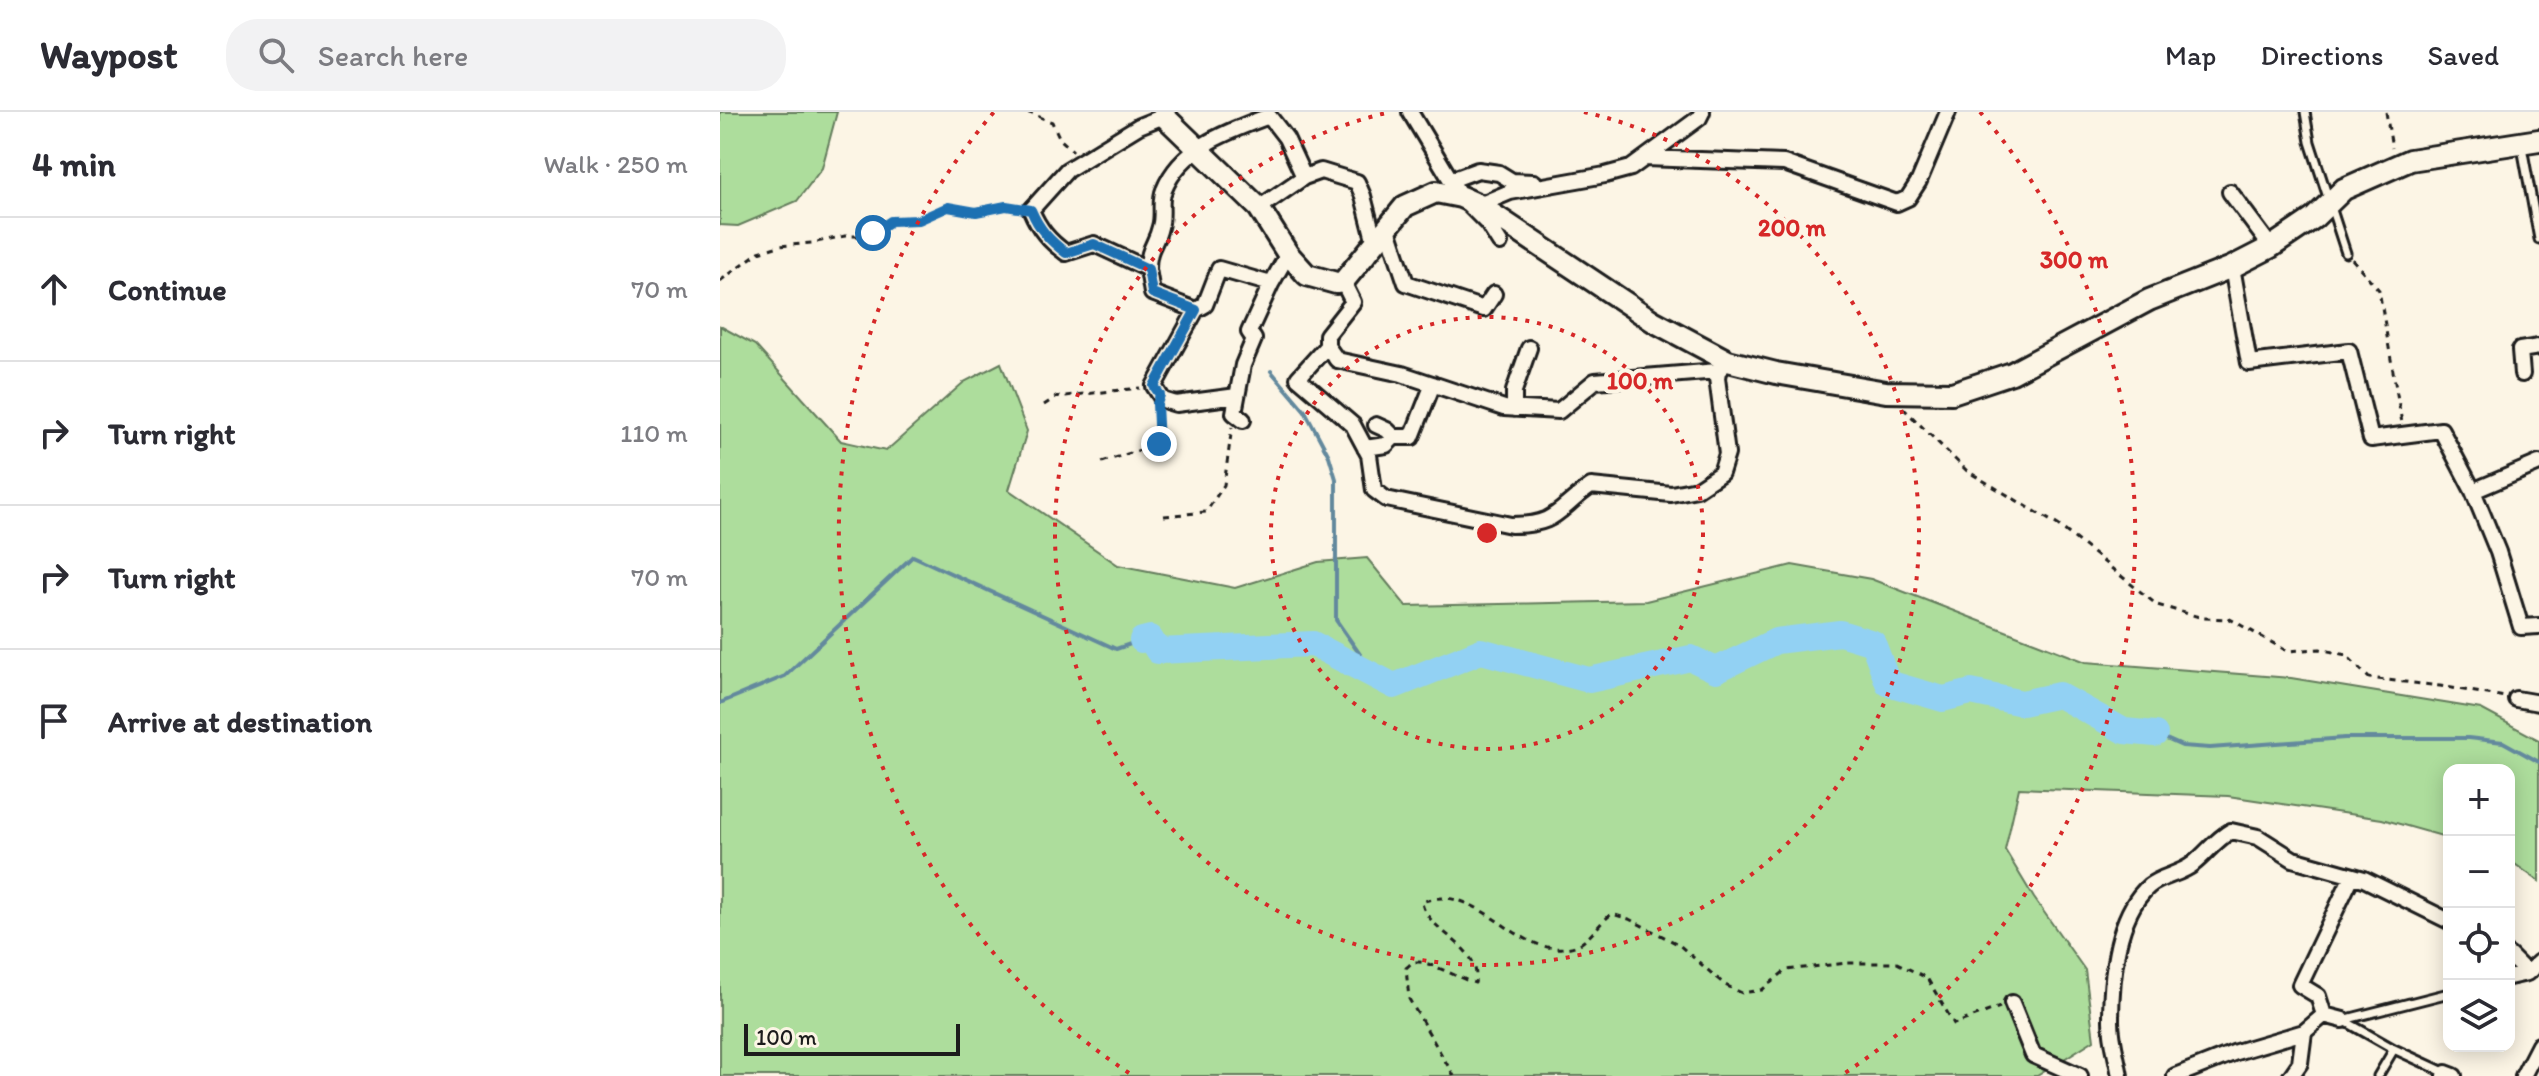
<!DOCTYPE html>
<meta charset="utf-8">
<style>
body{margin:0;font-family:Itim,sans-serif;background:#f2f2f3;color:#2b2b33}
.controls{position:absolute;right:24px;bottom:24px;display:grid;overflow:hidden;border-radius:16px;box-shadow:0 4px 20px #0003}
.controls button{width:72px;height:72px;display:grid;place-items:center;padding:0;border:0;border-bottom:2px solid #e1e1e2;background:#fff;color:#2b2b33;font:40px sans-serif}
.scale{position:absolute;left:24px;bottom:20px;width:216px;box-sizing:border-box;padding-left:8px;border:4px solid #1c1c1c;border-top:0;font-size:22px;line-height:28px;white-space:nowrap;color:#1c1c1c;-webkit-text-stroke:6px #fcf5e5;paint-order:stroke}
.stop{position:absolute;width:24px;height:24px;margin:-18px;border:6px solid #1f6fb2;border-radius:50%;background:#fff}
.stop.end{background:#1f6fb2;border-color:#fff;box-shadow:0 2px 8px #0008}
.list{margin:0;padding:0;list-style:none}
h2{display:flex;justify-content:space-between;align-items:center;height:104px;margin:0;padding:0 32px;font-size:34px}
h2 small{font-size:26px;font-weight:400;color:#7c7c81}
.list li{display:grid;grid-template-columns:52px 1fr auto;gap:24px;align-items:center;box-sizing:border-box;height:144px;padding:0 32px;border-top:2px solid #e1e1e2}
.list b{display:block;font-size:30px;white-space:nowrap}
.list em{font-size:26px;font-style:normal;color:#7c7c81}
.icon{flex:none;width:44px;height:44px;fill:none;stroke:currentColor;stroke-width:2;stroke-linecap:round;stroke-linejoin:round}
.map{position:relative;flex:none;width:1819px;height:964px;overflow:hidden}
header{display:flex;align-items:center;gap:48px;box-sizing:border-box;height:112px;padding:0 40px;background:#fff;border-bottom:2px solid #e1e1e2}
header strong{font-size:38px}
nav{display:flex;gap:44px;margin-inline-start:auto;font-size:28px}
.search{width:560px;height:72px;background:#f2f2f3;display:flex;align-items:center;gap:20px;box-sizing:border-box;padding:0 28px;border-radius:32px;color:#7c7c81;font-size:30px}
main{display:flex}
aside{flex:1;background:#fff}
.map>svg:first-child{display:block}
.green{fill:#addd9c;stroke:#647c5c;stroke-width:2}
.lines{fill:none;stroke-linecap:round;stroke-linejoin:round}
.stream{stroke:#63899d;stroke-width:4}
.river{stroke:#92d1f3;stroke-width:26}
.lane-casing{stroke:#1c1c1c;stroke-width:13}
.street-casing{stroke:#1c1c1c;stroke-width:20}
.secondary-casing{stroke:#1c1c1c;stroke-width:26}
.path{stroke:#1c1c1c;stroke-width:3;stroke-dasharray:6 6;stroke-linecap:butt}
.lane{stroke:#fcf5e5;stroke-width:7}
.street{stroke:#fcf5e5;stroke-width:14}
.secondary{stroke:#fcf5e5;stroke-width:20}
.route{stroke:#1f6fb2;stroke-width:10}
.ring{fill:none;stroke:#d62828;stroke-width:4;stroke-dasharray:4 8}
.centre{fill:#d62828;stroke:#fcf5e5;stroke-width:4}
.ring-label{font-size:24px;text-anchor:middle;font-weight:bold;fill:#d62828;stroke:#fcf5e5;stroke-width:8;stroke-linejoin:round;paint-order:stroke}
</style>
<header>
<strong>Waypost</strong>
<div class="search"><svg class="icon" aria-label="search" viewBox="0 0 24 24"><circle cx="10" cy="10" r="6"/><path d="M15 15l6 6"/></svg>Search here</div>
<nav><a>Map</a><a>Directions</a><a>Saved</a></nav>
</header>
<main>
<aside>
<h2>4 min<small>Walk · 250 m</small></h2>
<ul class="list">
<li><svg class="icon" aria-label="ahead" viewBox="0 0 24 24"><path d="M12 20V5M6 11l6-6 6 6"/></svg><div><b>Continue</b></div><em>70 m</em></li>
<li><svg class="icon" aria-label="right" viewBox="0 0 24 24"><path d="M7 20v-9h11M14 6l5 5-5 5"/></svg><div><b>Turn right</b></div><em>110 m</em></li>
<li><svg class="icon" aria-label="right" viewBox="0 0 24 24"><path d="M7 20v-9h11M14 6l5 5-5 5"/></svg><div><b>Turn right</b></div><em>70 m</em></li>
<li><svg class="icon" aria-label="arrive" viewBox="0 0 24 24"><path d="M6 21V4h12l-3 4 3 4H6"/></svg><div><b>Arrive at destination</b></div></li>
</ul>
</aside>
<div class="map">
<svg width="1819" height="964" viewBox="0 0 1819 964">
<rect width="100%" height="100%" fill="#fcf5e5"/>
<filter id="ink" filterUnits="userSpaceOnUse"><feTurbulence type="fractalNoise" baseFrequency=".0125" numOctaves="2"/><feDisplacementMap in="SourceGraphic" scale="16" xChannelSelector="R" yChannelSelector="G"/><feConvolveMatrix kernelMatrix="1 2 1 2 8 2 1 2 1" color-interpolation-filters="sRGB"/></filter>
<g filter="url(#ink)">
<path class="green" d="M 0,0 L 117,0 L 102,56 L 77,89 L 18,114 L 0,113 Z
M 0,214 L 35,233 L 121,329 L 166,339 L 244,270 L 281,251 L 307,319 L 289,378 L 398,453 L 515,476 L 598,450 L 647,446 L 686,494 L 926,489 L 1072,453 L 1151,467 L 1366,550 L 1571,566 L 1761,597 L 1819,628 L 1819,769 L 1789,748 L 1789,658 L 1729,658 L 1729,726 L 1662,707 L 1508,684 L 1299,676 L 1285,738 L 1314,786 L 1365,858 L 1374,928 L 1317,964 L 0,964 Z"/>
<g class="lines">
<path class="stream" d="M 551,259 L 585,299 L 609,344 L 616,367 L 616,508 L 655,564
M 0,591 L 65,564 L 193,444 L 396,537 L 422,528
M 1435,622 L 1462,634 L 1490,636 L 1625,626 L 1748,626 L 1783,630 L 1819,650"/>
<path class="river" d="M 422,528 L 430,526 L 438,539 L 593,532 L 674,574 L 761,539 L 869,568 L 971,546 L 996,558 L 1056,529 L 1120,521 L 1153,531 L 1168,571 L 1223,587 L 1251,580 L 1302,591 L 1339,583 L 1404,619 L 1435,622"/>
<defs>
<path id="lane" d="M 1585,0 L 1590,30 L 1626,141
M 1802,35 L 1819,127
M 1623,908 L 1674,937 L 1726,961
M 1623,908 L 1729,881
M 1658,964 L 1674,937"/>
<path id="street" d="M 690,0 L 741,85 L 768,112 L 780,131
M 444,4 L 419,14 L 347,58 L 311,98 C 319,117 329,129 346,141 L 374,132 L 428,157 L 432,181 L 476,198 L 485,193 L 499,157 L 551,172 L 568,142
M 925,46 L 1064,51 L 1177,91 L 1188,86 L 1199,69 L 1228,0
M 584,65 L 601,59 L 637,70 L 643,84 L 655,131
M 731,68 L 758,58 L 779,61 L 792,69 L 814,70
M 1510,80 L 1551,135
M 759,93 L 790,80 L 885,63 L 911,56 L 979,6 L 982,0
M 668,117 L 686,171 L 764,197 L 774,182
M 1512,155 L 1529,251 L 1629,239 L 1651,327 L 1721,318 L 1753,379
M 428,157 C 428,135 436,133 440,115 C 444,103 439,89 444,78 C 461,35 509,19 549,4 L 566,26 L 584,65 L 539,96
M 623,170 L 633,190 L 607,223 L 607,234 L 578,266 L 633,313 L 649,343 L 654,378 L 666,387 L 791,413 C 838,413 836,398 871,374 L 951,382 L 977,377 L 1001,361 L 1007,342 L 997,266 L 998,259 L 1008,249
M 476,198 L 434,274 L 443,288 L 456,292 L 517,284
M 607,234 L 617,248 L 682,262 L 784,296 L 839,299 L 875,269 L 998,259
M 1802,262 L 1800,238 L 1819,235
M 794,297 L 794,279 L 809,236
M 523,308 L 514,301 L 523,253 L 534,227 L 529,220 L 551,172
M 656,313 L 667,318 L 674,325
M 645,336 L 666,333 L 674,325 L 692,325 L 713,272
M 1819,351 L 1753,379 L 1778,440 L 1801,515 L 1819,514
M 1796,587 L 1819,591
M 1789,843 L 1807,861
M 1789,865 L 1807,861 L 1819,850
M 1292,891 L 1313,943 L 1360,964
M 1604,903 L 1598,884 L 1580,873 L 1632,764
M 1400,964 C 1397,946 1391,927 1391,909 C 1391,868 1396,803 1429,774 C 1441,764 1461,762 1473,752 C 1487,741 1495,728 1511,719 L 1538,725 L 1573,747 L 1644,767 L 1729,809
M 1455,964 L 1516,940 L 1584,920 L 1604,903 L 1623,908
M 1571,964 L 1580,951 L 1584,920
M 1725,964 L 1726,961 L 1734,964
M 1803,964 L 1819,933"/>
<path id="secondary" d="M 444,0 L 444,4 L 539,96 L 568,142 L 587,163 L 616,171 L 623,170 L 685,94 L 716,80 L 741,85 L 759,93 L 933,209 L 1008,249 L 1056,261 L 1166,280 L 1232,281 L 1292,261 L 1429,188 L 1512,155 L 1551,135 L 1594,106 L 1624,77 L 1690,48 L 1819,28"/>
</defs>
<use href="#lane" class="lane-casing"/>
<use href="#street" class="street-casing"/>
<use href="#secondary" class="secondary-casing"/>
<path class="path" d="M 307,0 L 332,10 L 340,27 L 353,39
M 1666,0 L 1672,36
M 1632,147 L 1659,178 L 1682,311
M 0,169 L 39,140 L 59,134 L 92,131 L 125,124 L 146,124 L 171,109 L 199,108 L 228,95 L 256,100 L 286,94 L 297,96
M 324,293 L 336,285 L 420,276
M 1183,296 L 1247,359 L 1338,413 L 1437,493 L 1483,506 L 1510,507 L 1567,539 L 1600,537 L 1626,543 L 1649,566 L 1720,574 L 1785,585
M 382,350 L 439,332 L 437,300
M 444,404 L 486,400 L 504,373 L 512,315
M 734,964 L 689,887 L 686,856 C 691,852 691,850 698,850 C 708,849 740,867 755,871 C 764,834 705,819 702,790 C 760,767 797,851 855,834 C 869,830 879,810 892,802 L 909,807 L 958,832 L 1005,873 L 1022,881 L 1042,878 L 1066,858 L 1127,851 L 1177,851 L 1207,866 L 1234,912 L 1280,895"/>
<use href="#lane" class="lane"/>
<use href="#street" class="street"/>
<use href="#secondary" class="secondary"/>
</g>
</g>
<g class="lines" filter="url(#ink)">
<path class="route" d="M 153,121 L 171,109 L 199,108 L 228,95 L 256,100 L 286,94 L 311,98 C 319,117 329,128 346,141 L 374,132 L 428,157 L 432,181 L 476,198 L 434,274 L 440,283 L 437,292 L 439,332"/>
</g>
<g class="ring">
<circle cx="767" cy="421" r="216"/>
<path d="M864 0A432 432 0 1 1 670 0"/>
<path d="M409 961A648 648 0 0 1 274 0M1260 0A648 648 0 0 1 1125 961"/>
</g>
<circle cx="767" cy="421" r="12" class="centre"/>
<g class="ring-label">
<text x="1072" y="124">200 m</text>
<text x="1354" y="156">300 m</text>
<text x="920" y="277">100 m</text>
</g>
</svg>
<div class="controls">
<button>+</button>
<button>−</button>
<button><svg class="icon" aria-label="locate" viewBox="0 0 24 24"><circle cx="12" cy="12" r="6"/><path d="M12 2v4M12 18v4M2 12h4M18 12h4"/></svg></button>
<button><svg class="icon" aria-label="layers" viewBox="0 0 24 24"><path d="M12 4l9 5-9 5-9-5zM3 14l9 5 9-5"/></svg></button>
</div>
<div class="scale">100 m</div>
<div class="stop" style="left:153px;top:121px"></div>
<div class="stop end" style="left:439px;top:332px"></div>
</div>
</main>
